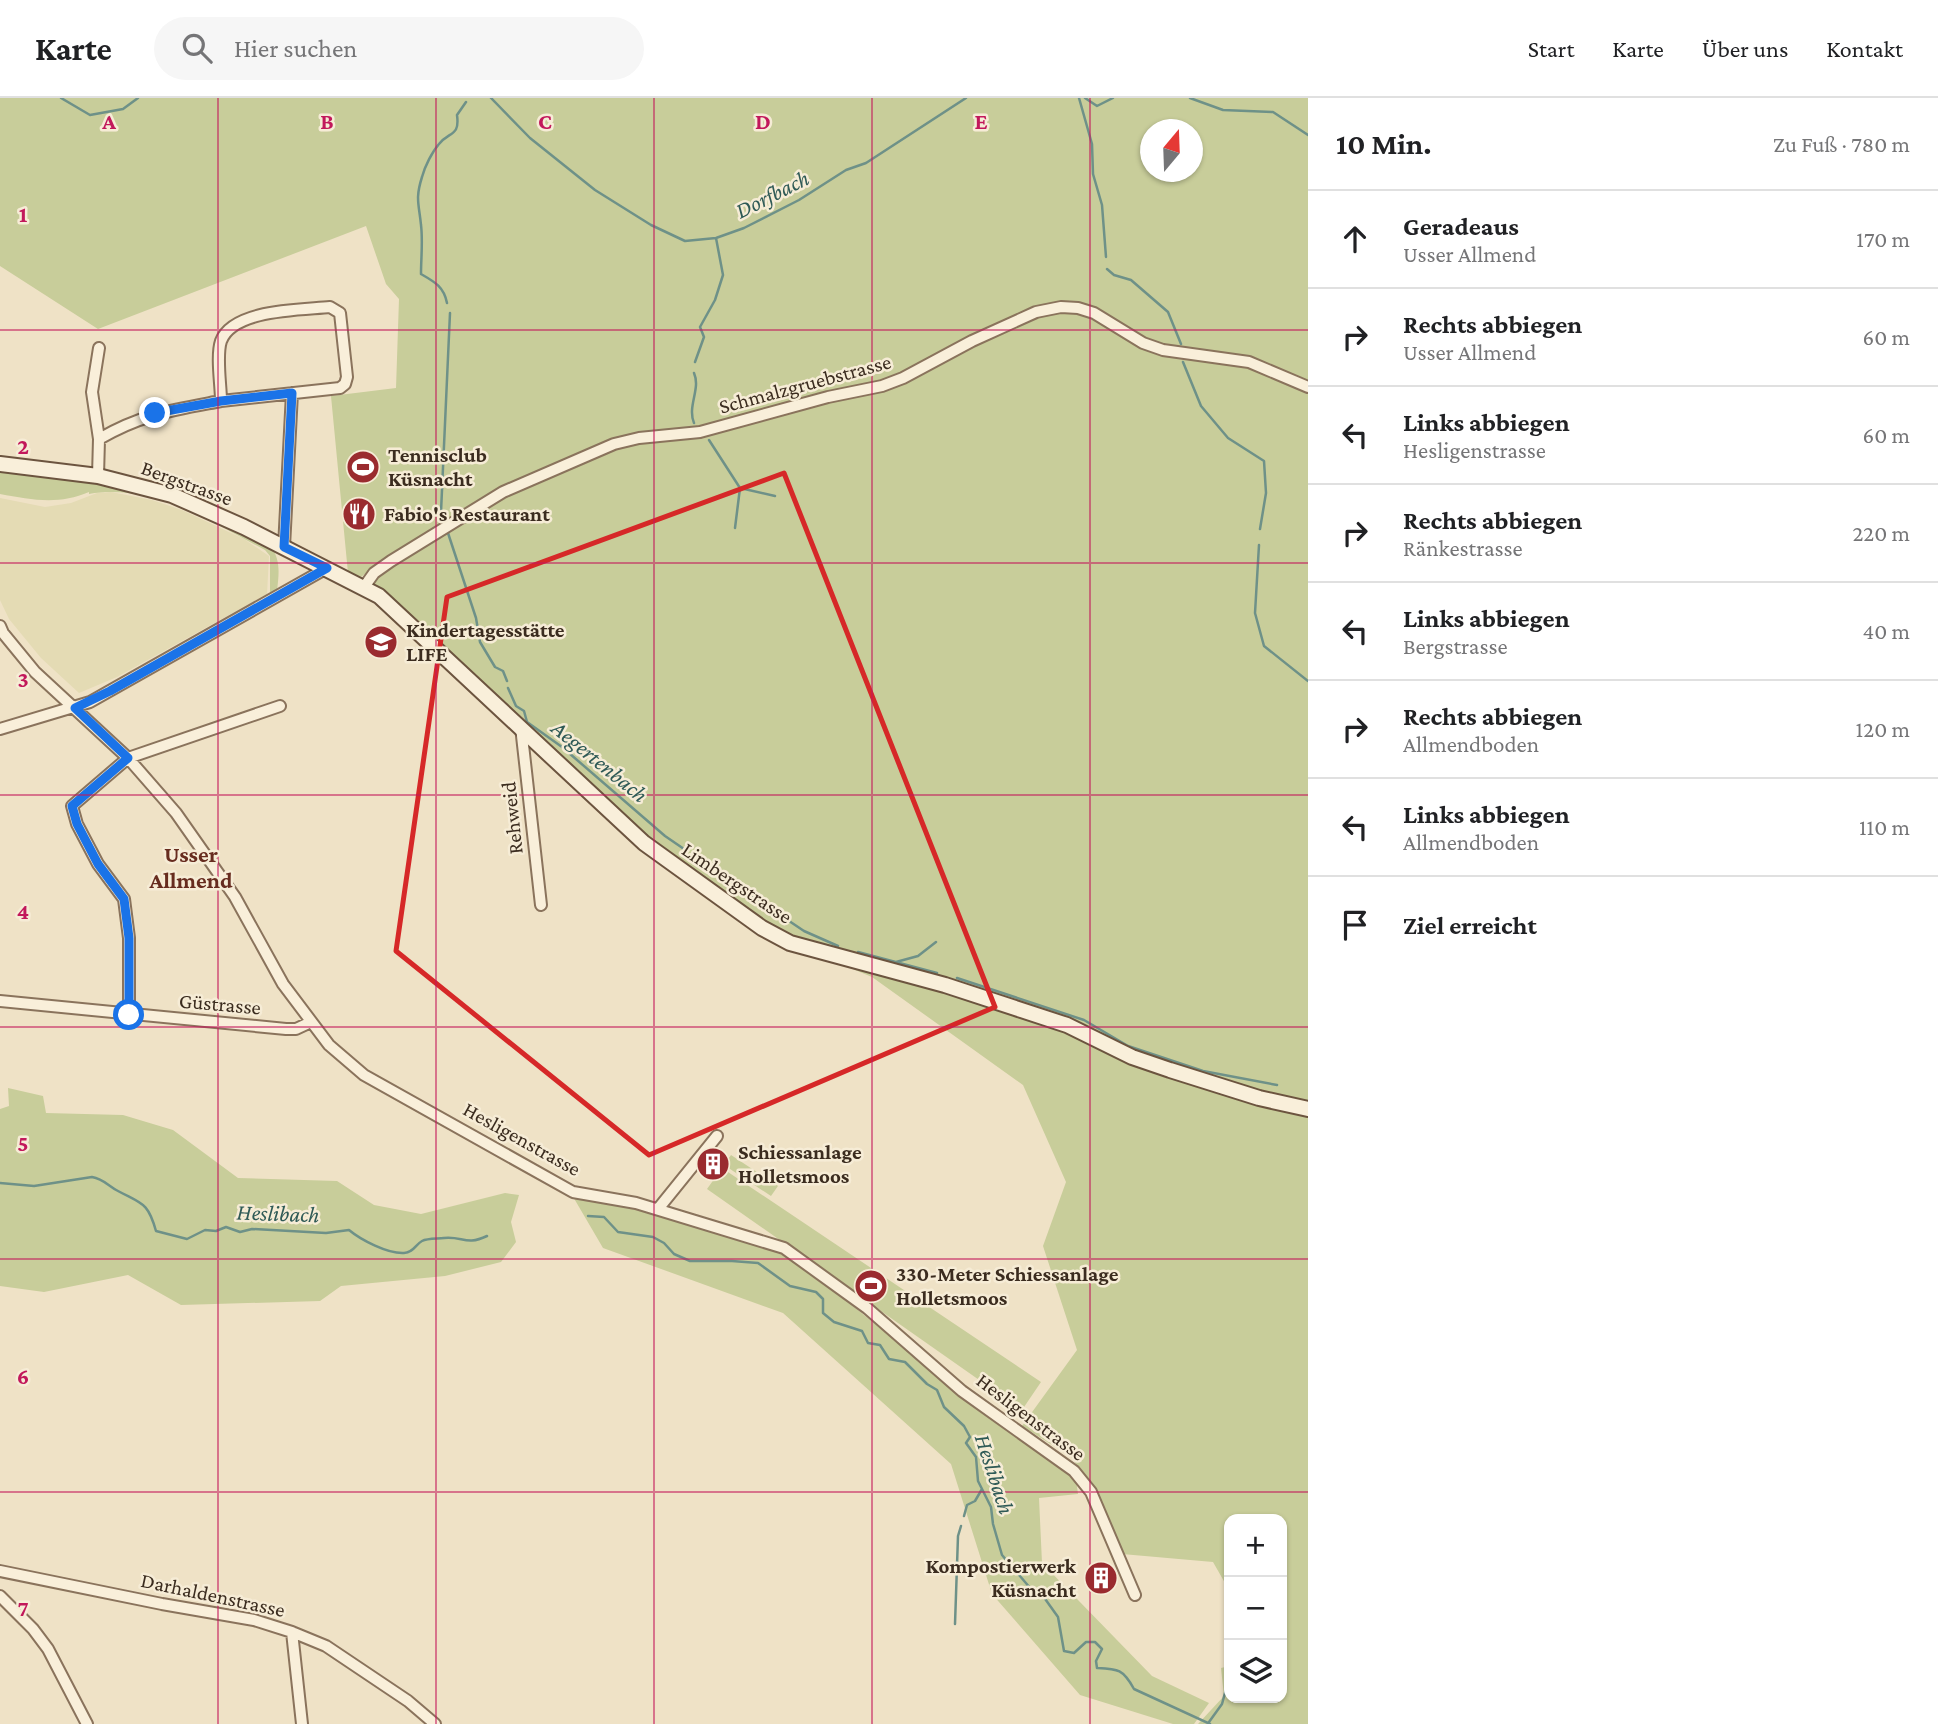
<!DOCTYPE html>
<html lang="de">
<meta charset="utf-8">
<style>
body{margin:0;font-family:"Crimson Pro",serif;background:#f6f6f6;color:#202124}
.controls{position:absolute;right:21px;bottom:21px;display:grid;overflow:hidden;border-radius:14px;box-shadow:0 2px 5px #0004}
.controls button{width:63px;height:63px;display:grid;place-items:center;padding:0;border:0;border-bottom:2px solid #e0e0e0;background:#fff;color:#202124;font:35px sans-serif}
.compass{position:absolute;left:1140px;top:21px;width:63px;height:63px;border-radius:50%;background:#fff;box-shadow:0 2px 5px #0004;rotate:19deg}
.stop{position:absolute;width:21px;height:21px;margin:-16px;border:5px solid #1a73e8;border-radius:50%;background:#fff}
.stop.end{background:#1a73e8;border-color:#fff;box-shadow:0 2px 7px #0008}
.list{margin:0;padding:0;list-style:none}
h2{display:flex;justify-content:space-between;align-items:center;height:91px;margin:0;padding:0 28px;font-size:30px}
h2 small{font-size:23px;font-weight:400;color:#757577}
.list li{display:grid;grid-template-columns:46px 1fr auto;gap:21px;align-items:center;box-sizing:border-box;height:98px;padding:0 28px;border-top:2px solid #e0e0e0}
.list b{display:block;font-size:26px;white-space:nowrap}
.list p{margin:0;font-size:23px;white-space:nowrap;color:#757577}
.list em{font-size:23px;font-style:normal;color:#757577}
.icon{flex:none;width:38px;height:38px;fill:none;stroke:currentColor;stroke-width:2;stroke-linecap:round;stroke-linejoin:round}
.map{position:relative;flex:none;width:1308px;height:1626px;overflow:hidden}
header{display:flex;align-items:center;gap:42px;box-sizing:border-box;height:98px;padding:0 35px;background:#fff;border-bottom:2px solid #e0e0e0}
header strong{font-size:33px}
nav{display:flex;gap:38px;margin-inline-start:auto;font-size:24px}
.search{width:490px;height:63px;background:#f6f6f6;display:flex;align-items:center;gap:18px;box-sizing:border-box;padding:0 24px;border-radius:38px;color:#757577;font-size:26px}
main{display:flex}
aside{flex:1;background:#fff}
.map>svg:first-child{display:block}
.farmland{fill:#e4dbb4}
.green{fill:#c8cd9a;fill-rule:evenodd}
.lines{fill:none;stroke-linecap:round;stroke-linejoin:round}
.stream{stroke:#6e9188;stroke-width:2.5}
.street-casing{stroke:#8a735c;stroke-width:14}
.secondary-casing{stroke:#6c543f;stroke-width:18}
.street{stroke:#f9efda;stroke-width:10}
.secondary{stroke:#f9efda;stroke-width:14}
.route{stroke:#1a73e8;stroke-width:9}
.marked{fill:none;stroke:#d62828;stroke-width:5;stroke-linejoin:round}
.grid{fill:none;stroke:#c2185b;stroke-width:2;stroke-opacity:0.55}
.labels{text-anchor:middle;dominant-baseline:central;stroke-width:5;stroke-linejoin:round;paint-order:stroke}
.street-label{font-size:21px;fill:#3b2c1f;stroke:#f6ecd6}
.poi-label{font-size:21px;font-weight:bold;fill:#3b2c1f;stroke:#f6ecd6;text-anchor:start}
.water-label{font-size:23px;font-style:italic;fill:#2f5a56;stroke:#f6ecd6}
.neighbourhood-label{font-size:23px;font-weight:bold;fill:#672c1f;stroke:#f6ecd6}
.grid-label{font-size:23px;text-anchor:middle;font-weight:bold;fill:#c2185b;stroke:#f6ecd6;stroke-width:5;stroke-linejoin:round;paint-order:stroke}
</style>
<header>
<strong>Karte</strong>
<div class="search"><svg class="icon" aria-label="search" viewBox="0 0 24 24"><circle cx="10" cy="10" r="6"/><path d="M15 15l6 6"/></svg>Hier suchen</div>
<nav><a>Start</a><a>Karte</a><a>Über uns</a><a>Kontakt</a></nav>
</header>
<main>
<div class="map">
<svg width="1308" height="1626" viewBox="0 0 1308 1626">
<rect width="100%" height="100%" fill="#efe2c6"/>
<path class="farmland" d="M 111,394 L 152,402 L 182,412 L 244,441 L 269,458 L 267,496 L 117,579 L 79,595 L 41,560 L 9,521 L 0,502 L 0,400 L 45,409 L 71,405 L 97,395 Z"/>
<path class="green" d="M 0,0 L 1308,0 L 1308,1626 L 1198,1626 L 1224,1598 L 1221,1570 L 1229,1568 L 1229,1600 L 1282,1600 L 1282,1421 L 1229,1421 L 1229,1492 L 1213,1464 L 1122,1456 L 1090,1384 L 1071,1359 L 1022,1328 L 1077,1252 L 1043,1148 L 1066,1084 L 1023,987 L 872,879 L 807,852 L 650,741 L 364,489 L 377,466 L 361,479 L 348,475 L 331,298 L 396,290 L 399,201 L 386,186 L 366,128 L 98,231 L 0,168 ZM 1150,32 L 1192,32 L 1192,74 L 1150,74 Z
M 0,366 L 98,378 L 168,401 L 270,447 C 281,462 279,475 277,493 L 270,497 L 270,458 L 265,452 C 212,424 151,385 89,396 L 89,394 C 59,407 32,402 0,396 Z
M 8,990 L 43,998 L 46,1015 L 123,1017 L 173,1032 L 238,1080 L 337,1083 L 374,1107 L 421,1116 L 505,1095 L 519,1097 L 511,1124 L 516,1144 L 501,1164 L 445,1178 L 341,1188 L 320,1203 L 181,1207 L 128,1177 L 44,1194 L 0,1188 L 0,1011 L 9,1008 Z
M 731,1057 L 778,1088 L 771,1098 L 724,1067 Z
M 722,1070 L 1041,1284 L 1022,1312 L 707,1091 Z
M 572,1097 L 640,1110 L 787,1154 L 991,1321 L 1076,1381 L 1078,1396 L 1039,1400 L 1042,1465 L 1152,1578 L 1209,1605 L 1194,1626 L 1173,1626 L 1080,1597 L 992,1496 L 951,1366 L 783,1215 L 603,1150 Z"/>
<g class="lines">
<path class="stream" d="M 61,0 L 90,17 L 123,11 L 138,0
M 491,0 L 530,40 L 595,92 L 651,127 L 685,143 L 716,140 L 744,130 L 799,102 L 846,72 L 866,65 L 966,0
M 1079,0 L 1092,46 L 1093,76 L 1102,107 L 1106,159
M 1085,0 L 1097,8 L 1113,0
M 1190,0 L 1223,12 L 1273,14 L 1308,37
M 1107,171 L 1114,177 L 1131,182 L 1168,214 L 1181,246
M 447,205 C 444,189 435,184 421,176 C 421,160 423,143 421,127 C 419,106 415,101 422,79 C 425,68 432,54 439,46 C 449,33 460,39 457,17 L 466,4
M 695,264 L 704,239 L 700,229 L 715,202 L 723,177 L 716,140
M 1183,264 L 1201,308 L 1228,340 L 1264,363 L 1266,395 L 1260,431
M 694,275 C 701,291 687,308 694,325
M 709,342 L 740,390 L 735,430
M 740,390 L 775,398
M 444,423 L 441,414 L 450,215
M 448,435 L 476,520 L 480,544 L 495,569 L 503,573 L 507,583
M 1259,447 L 1255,515 L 1264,548 L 1308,583
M 508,590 L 516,608 L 524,613 L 527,624 L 562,649 L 665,738 L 684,751
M 700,763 L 804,833 L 838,848
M 858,854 L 937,875
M 896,864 L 918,858 L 936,844
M 957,880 L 1084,922 L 1128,948 L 1203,973 L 1277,987
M 0,1085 L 34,1088 L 92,1079 C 104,1081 108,1088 118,1093 C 142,1106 148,1104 156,1133 L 187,1141 L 205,1132 L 216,1133 L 226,1129 L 240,1134 L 252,1131 L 326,1135 L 349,1132 C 361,1142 388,1156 404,1155 C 413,1155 416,1146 422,1143 C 428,1140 438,1141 444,1140 C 463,1138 466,1148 487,1138
M 588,1118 L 604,1119 L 618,1134 L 653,1139 L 664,1145 L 674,1156 L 690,1163 L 732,1163 L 758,1165 L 790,1188 L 816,1194 L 823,1201 L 823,1215 L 834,1224 L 862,1233 L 868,1245 L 880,1247 L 889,1261 L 905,1264 L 927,1286 L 937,1292 L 944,1309 L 964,1328 L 970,1339 L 966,1345 L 976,1359 L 978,1383 L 991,1409 L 993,1426 L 1002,1457 L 1031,1491 L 1043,1498 L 1058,1519 L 1064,1553 L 1074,1555 L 1086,1544 L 1095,1544 L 1102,1551 L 1096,1563 L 1097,1570 C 1118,1571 1123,1571 1134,1591 L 1210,1626
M 964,1418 L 967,1407 L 975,1403 L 982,1391
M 955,1526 L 958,1438 L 961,1428
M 1209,1624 L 1222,1606 L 1229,1580"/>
<defs>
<path id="street" d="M 330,209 L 340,215 L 347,279 L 345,286 L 340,290 L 221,303 C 221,287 216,258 221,243 C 233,211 301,212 330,209 Z
M 99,341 C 142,316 173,312 221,303
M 98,378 L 99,341 L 92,294 L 99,250
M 284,449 L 292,295
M 364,489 L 374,475 L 391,463 L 503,394 L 614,346 L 639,340 L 700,334 L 828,299 L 882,288 L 903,280 L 972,243 L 1036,214 L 1061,209 L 1078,210 L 1094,215 L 1143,245 L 1163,252 L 1249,264 L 1308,289
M 0,528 L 3,535 L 35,574 L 128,660 L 176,715 L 235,799 L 283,886 L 329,947 L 364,977 L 573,1094 L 636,1105 L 784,1150 L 867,1210 L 962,1293 L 1074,1373 L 1091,1394 L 1135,1497
M 521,629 L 541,807
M 0,631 L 90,604 L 327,470
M 0,903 L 286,931 L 296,931 L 311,924
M 129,917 L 129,840 L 124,801 L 98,766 L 77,726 L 72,708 L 128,660 L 280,608
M 658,1111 L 717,1038
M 0,1473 L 162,1506 L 254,1522 L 292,1534 L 326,1548 L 408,1603 L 435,1626
M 0,1498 L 33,1531 L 48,1551 L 87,1626
M 292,1534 L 302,1626"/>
<path id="secondary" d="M 0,366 L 98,378 L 172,397 L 244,429 L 379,498 L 644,745 L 762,830 L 790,845 L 945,887 L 1067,927 L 1132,959 L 1170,972 L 1259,1000 L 1308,1011"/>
</defs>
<use href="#street" class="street-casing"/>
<use href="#secondary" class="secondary-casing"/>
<use href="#street" class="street"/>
<use href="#secondary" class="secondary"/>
</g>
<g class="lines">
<path class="route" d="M 129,917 L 129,840 L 124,801 L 98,766 L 77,726 L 72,708 L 128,660 L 75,610 L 110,593 L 327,470 L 284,449 L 292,295 L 221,303 L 155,315"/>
</g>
<path class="marked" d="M 784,375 L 995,909 L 649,1057 L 396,853 L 447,499 Z"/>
<path class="grid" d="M 218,0 L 218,1626M 436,0 L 436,1626M 654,0 L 654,1626M 872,0 L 872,1626M 1090,0 L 1090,1626M 0,232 L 1308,232M 0,465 L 1308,465M 0,697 L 1308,697M 0,929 L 1308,929M 0,1161 L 1308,1161M 0,1394 L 1308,1394"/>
<defs>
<symbol id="stadium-disc" viewBox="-11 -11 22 22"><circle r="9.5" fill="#9a2b2f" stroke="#f6ecd6"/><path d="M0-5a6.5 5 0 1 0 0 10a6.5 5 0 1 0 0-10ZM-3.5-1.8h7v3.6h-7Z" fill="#fff"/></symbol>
<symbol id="restaurant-disc" viewBox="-11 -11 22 22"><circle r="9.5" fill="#9a2b2f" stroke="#f6ecd6"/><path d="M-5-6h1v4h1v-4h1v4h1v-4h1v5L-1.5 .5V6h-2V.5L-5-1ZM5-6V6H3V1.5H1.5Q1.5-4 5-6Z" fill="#fff"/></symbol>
<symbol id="school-disc" viewBox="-11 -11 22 22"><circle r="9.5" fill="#9a2b2f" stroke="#f6ecd6"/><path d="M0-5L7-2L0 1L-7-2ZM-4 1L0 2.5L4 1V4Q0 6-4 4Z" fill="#fff"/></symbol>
<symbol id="building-disc" viewBox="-11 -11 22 22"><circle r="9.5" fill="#9a2b2f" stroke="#f6ecd6"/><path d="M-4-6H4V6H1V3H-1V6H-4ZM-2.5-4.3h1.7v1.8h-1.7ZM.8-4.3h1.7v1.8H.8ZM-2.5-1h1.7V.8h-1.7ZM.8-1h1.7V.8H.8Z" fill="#fff"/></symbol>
</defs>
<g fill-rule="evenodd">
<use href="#stadium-disc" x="344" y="350" width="38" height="38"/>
<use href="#restaurant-disc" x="340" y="397" width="38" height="38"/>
<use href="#school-disc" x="362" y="525" width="38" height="38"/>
<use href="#building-disc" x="694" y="1047" width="38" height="38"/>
<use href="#stadium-disc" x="852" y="1169" width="38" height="38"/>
<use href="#building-disc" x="1082" y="1461" width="38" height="38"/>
</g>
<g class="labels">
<g class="street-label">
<text transform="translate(805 286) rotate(-15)">Schmalzgruebstrasse</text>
<text transform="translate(187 385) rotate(20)">Bergstrasse</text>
<text transform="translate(512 720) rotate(-96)">Rehweid</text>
<text transform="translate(737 785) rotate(34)">Limbergstrasse</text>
<text transform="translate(220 906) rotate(5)">Güstrasse</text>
<text transform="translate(522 1041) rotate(29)">Hesligenstrasse</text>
<text transform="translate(1031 1319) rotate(37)">Hesligenstrasse</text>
<text transform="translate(213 1497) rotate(12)">Darhaldenstrasse</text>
</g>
<g class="poi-label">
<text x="388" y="357">Tennisclub<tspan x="388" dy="24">Küsnacht</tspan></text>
<text x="384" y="416">Fabio's Restaurant</text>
<text x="406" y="532">Kindertagesstätte<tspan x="406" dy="24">LIFE</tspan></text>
<text x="738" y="1054">Schiessanlage<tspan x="738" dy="24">Holletsmoos</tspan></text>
<text x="896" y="1176">330-Meter Schiessanlage<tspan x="896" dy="24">Holletsmoos</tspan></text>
<text x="1076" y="1468" text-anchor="end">Kompostierwerk<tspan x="1076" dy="24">Küsnacht</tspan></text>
</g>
<g class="water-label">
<text transform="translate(772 96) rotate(-27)">Dorfbach</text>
<text transform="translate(600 663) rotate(39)">Aegertenbach</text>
<text transform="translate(278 1115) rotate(2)">Heslibach</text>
<text transform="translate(995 1376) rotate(72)">Heslibach</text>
</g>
<g class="neighbourhood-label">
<text x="191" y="756">Usser<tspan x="191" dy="26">Allmend</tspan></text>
</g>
</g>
<g class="grid-label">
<text x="109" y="31">A</text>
<text x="327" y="31">B</text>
<text x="545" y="31">C</text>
<text x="763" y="31">D</text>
<text x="981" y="31">E</text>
<text x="23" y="124">1</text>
<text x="23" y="356">2</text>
<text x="23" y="589">3</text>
<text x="23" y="821">4</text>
<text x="23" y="1053">5</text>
<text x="23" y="1286">6</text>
<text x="23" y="1518">7</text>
</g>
</svg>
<div class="controls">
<button>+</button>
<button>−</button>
<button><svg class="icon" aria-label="layers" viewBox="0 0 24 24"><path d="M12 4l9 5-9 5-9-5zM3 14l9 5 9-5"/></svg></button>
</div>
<svg class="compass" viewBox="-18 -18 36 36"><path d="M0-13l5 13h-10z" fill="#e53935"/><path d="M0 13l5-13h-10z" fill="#757577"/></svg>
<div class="stop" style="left:129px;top:917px"></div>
<div class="stop end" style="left:155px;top:315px"></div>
</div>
<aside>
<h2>10 Min.<small>Zu Fuß · 780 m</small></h2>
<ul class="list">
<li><svg class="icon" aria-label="ahead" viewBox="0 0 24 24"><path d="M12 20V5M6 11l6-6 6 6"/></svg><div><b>Geradeaus</b><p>Usser Allmend</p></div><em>170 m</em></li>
<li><svg class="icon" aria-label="right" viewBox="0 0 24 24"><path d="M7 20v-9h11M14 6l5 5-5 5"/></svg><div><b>Rechts abbiegen</b><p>Usser Allmend</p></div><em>60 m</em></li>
<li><svg class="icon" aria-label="left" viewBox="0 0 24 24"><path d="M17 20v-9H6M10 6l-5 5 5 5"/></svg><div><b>Links abbiegen</b><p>Hesligenstrasse</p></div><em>60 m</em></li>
<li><svg class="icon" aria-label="right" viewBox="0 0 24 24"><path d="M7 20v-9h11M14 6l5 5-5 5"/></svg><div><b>Rechts abbiegen</b><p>Ränkestrasse</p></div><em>220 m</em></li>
<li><svg class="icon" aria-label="left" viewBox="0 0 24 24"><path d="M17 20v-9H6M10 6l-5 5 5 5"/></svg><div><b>Links abbiegen</b><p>Bergstrasse</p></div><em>40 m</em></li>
<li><svg class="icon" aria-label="right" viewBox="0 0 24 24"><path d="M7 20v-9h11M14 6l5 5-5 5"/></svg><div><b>Rechts abbiegen</b><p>Allmendboden</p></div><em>120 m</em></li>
<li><svg class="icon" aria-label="left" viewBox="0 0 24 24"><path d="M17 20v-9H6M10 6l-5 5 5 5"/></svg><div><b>Links abbiegen</b><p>Allmendboden</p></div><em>110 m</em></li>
<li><svg class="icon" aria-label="arrive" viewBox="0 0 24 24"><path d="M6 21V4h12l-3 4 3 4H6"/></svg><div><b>Ziel erreicht</b></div></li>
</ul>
</aside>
</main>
